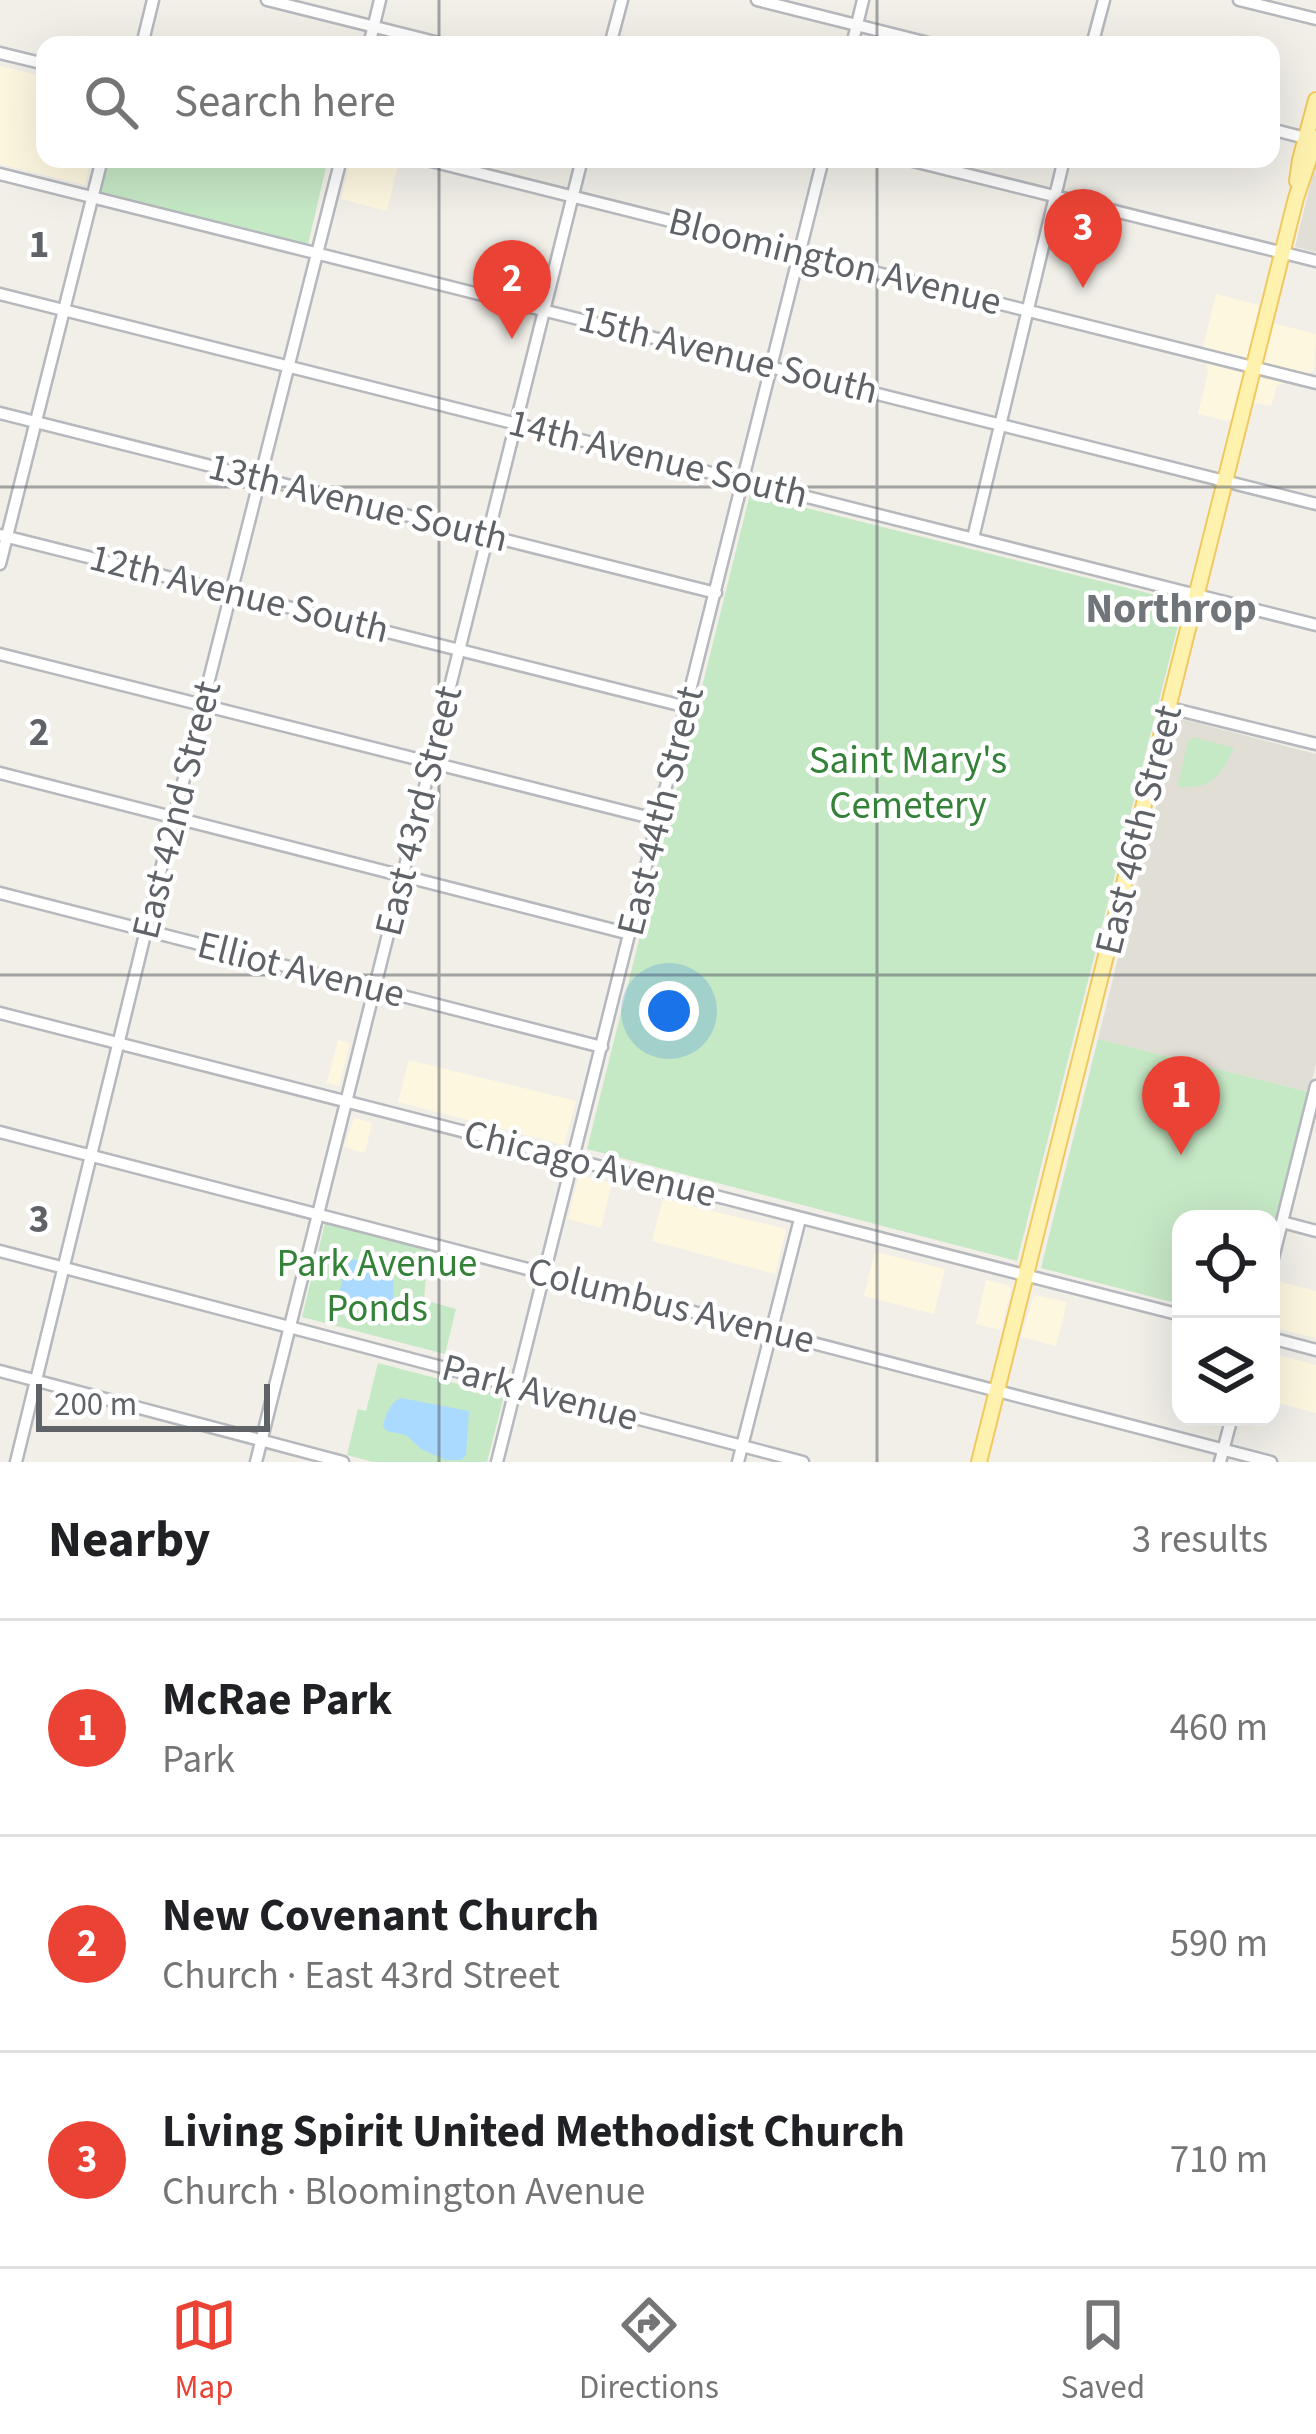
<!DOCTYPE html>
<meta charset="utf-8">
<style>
body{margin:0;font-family:"Source Sans 3",sans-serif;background:#f2f2f2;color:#202124}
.controls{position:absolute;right:36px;bottom:36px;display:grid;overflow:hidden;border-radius:24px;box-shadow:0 12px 48px #0002}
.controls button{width:108px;height:108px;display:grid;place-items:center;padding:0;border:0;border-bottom:3px solid #e0e0e0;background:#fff;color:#202124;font:60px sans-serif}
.scale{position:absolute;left:36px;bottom:30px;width:234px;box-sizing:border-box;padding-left:12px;border:6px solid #5f6368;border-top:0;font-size:33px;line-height:42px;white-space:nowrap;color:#5f6368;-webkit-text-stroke:9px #fff;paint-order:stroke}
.you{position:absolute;left:669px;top:1011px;width:42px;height:42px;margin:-30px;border:9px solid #fff;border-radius:50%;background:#1a73e8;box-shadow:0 0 0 18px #1a73e833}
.badge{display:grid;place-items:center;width:78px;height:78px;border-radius:50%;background:#ea4335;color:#fff;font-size:39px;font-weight:700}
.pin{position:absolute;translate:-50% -99px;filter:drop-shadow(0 3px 6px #0008)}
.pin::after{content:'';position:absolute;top:63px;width:42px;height:36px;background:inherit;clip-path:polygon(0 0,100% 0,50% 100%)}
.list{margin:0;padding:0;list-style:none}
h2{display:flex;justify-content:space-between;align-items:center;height:156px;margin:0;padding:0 48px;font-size:51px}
h2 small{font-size:39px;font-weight:400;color:#757577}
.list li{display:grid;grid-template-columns:78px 1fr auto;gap:36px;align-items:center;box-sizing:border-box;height:216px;padding:0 48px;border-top:3px solid #e0e0e0}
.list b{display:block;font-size:45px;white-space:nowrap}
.list p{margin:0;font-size:39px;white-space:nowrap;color:#757577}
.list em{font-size:39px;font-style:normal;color:#757577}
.icon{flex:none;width:66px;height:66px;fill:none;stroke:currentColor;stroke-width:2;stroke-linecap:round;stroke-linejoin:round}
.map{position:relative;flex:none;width:1316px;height:1462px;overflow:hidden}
.search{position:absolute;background:#fff;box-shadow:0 12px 48px #0002;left:36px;right:36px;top:36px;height:132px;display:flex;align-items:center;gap:30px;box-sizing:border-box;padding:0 42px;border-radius:24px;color:#757577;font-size:45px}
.sheet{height:804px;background:#fff}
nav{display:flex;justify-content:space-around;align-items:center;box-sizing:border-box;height:168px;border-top:3px solid #e0e0e0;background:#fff;font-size:33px;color:#757577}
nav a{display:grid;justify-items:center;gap:6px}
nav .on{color:#ea4335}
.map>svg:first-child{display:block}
.commercial{fill:#fef7e0}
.education{fill:#e1ded6}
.green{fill:#c5e8c5}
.water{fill:#aadaff}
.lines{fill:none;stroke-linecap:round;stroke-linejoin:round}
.minor-casing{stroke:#b5b8bc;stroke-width:15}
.major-casing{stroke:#f2c960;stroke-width:18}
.minor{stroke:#fff;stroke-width:10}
.major{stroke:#fff2af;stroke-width:14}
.grid{fill:none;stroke:#5f6368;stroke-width:3;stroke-opacity:0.55}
.labels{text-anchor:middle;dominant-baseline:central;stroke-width:9;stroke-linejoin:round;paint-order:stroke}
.street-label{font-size:39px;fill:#5f6368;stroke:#fff}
.park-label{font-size:39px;fill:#348238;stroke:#fff}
.neighbourhood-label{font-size:42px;font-weight:bold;fill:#70757a;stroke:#fff}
.grid-label{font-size:39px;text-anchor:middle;font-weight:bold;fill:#5f6368;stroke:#fff;stroke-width:9;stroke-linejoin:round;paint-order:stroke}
</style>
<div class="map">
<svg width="1316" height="1462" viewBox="0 0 1316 1462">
<rect width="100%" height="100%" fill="#f1efe8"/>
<path class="commercial" d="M 0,66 L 45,77 L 45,159 L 91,159 L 85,185 L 0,164 Z
M 351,159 L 373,159 L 398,165 L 387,211 L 341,199 Z
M 1216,294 L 1259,305 L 1256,319 L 1316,334 L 1314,370 L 1277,386 L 1271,406 L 1257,403 L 1228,421 L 1198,414 L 1208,373 L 1204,344 Z
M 338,1040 L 350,1043 L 339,1086 L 327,1083 Z
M 409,1060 L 576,1101 L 564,1145 L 398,1102 Z
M 354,1118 L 372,1123 L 365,1153 L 344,1147 Z
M 579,1175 L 612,1183 L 601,1228 L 568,1219 Z
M 663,1199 L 786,1229 L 775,1274 L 652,1241 Z
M 875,1252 L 945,1269 L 934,1314 L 864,1296 Z
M 986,1280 L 1007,1285 L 1011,1289 L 1001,1330 L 976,1324 Z
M 1277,1281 L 1316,1291 L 1316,1338 L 1271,1327 L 1271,1302 Z
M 1034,1295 L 1067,1302 L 1056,1346 L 1021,1337 Z
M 1271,1353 L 1316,1365 L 1316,1413 L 1271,1401 Z"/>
<path class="education" d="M 1316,161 L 1316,252 L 1295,247 Z
M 1178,718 L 1316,754 L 1316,1064 L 1309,1092 L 1098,1039 Z"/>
<path class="green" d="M 108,159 L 328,159 L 308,244 L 100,192 Z
M 750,494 L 1184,602 L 1017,1261 L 587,1149 Z
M 1194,737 L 1234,748 C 1219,778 1212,789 1177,787 L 1188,741 Z
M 1098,1039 L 1309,1092 L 1271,1243 L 1271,1219 L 1181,1219 L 1181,1263 L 1172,1302 L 1041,1268 Z
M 325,1223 L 428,1250 L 424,1300 L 456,1309 L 445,1354 L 302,1317 Z
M 378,1363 L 504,1396 L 487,1462 L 373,1462 L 347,1455 L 358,1409 L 366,1411 Z"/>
<path class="water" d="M 354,1259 L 393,1277 L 394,1305 C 375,1314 357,1306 338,1298 L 346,1265 Z
M 401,1398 L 469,1411 L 466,1455 L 461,1460 L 446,1460 L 421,1449 L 406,1435 L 387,1431 L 383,1427 C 385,1416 390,1402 401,1398 Z"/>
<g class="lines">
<defs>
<path id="minor" d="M 267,0 L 447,45
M 757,0 L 936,45
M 1239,0 L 1316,19
M 142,45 L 153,0
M 369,45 L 380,0
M 610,45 L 622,0
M 852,45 L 863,0
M 1092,45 L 1104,0
M 0,53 L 45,64
M 1271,129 L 1313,140
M 423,159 L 1316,383
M 905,159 L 1316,261
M 0,174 L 1316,504
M 0,294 L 1316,625
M 0,413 L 716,593
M 0,535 L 687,707
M 973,538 L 1064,159
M 0,564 L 102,159
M 0,654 L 659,820
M 1170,708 L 1316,744
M 0,773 L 630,934
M 0,893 L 602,1047
M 0,1013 L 1181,1315
M 0,1132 L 1271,1462
M 1282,1222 L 1316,1231
M 0,1251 L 803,1462
M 1271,1266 L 1316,1086
M 1271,1338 L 1316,1350
M 0,1371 L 343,1462
M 16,1462 L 160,873 L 341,159
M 256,1462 L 582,159
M 497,1462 L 823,159
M 738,1462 L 800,1219
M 1220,1462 L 1232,1417"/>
<path id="major" d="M 1297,181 L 1300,160 L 1316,100
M 979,1462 L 1296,198 L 1316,138"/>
</defs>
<use href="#minor" class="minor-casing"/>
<use href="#major" class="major-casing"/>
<use href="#minor" class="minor"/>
<use href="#major" class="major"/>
</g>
<path class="grid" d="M 439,0 L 439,45M 877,0 L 877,45M 439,159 L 439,1462M 877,159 L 877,1462M 0,487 L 1316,487M 0,975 L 1316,975"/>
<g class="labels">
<g class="street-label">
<text transform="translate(835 262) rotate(14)">Bloomington Avenue</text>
<text transform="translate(728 355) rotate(14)">15th Avenue South</text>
<text transform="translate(658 459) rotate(14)">14th Avenue South</text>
<text transform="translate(358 503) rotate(14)">13th Avenue South</text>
<text transform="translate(239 594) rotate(14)">12th Avenue South</text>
<text transform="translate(177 810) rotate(-76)">East 42nd Street</text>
<text transform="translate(419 811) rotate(-76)">East 43rd Street</text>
<text transform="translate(661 811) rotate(-76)">East 44th Street</text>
<text transform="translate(1139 830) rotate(-76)">East 46th Street</text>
<text transform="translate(301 970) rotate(14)">Elliot Avenue</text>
<text transform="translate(590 1164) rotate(14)">Chicago Avenue</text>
<text transform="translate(671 1306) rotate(14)">Columbus Avenue</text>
<text transform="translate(540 1393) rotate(15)">Park Avenue</text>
</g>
<g class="park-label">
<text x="908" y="761">Saint Mary's<tspan x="908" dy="45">Cemetery</tspan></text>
<text x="377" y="1264">Park Avenue<tspan x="377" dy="45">Ponds</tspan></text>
</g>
<g class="neighbourhood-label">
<text x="1171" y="609">Northrop</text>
</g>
</g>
<g class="grid-label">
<text x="39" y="257">1</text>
<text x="39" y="745">2</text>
<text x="39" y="1232">3</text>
</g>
</svg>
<div class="controls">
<button><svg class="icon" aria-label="locate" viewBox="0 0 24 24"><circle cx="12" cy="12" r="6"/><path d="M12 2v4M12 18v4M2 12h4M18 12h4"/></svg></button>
<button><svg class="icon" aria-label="layers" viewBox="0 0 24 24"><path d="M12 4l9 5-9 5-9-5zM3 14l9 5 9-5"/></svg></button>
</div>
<div class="scale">200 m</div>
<div class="you"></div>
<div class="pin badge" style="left:1181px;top:1155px">1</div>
<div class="pin badge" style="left:512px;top:339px">2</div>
<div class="pin badge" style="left:1083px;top:288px">3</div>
<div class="search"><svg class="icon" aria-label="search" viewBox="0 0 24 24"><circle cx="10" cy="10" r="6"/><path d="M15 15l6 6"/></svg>Search here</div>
</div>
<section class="sheet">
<h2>Nearby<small>3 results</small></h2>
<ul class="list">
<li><span class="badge">1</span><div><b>McRae Park</b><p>Park</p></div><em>460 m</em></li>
<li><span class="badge">2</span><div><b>New Covenant Church</b><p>Church · East 43rd Street</p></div><em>590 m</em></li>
<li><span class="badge">3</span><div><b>Living Spirit United Methodist Church</b><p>Church · Bloomington Avenue</p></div><em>710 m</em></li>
</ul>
</section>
<nav>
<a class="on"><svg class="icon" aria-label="map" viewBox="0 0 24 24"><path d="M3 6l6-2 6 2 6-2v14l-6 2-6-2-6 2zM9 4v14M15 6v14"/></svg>Map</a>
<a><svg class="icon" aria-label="directions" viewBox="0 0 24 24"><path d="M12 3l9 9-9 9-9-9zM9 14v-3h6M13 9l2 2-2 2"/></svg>Directions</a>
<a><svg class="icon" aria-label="saved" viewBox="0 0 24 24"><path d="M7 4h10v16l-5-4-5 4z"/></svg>Saved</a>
</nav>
